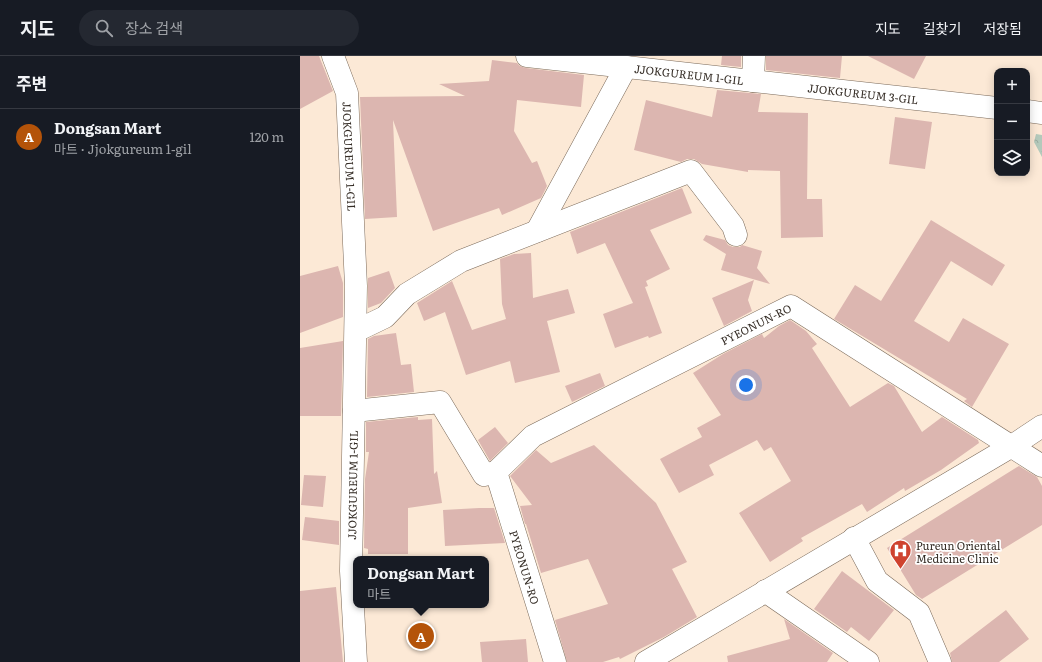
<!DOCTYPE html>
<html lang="ko">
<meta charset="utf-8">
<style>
body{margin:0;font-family:Literata,"Noto Sans KR",serif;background:#242831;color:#f1f3f6}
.controls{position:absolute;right:12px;top:12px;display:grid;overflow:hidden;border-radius:8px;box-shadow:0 2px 10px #0003}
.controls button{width:36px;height:36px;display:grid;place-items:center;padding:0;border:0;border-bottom:1px solid #363941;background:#171b24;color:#f1f3f6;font:20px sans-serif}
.you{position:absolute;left:446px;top:329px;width:14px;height:14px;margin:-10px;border:3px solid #fff;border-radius:50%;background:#1a73e8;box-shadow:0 0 0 6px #1a73e833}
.badge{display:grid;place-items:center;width:26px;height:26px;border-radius:50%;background:#b45309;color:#fff;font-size:13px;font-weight:700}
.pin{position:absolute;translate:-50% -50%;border:2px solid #fff;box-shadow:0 1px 4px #0006}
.popup{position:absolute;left:53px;top:500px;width:136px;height:52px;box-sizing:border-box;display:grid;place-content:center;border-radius:8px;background:#171b24;filter:drop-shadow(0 1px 3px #0005);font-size:13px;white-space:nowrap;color:#9ea1a6}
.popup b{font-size:15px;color:#f1f3f6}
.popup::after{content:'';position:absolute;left:50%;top:100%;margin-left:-8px;border:8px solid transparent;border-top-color:#171b24}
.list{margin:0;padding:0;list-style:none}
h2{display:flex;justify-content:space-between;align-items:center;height:52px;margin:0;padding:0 16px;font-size:17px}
h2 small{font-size:13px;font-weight:400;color:#9ea1a6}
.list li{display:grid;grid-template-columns:26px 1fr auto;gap:12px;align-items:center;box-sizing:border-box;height:56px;padding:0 16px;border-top:1px solid #363941}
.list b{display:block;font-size:15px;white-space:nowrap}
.list p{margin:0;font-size:13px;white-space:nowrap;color:#9ea1a6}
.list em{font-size:13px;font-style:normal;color:#9ea1a6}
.icon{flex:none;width:22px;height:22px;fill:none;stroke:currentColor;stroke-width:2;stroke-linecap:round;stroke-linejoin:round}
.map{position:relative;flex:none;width:742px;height:606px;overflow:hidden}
header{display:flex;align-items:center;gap:24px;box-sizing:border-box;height:56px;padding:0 20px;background:#171b24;border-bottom:1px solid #363941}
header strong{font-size:19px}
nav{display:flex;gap:22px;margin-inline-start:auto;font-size:14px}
.search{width:280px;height:36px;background:#242831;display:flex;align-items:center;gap:10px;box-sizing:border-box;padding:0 14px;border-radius:22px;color:#9ea1a6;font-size:15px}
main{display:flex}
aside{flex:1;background:#171b24}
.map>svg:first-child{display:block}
.park{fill:url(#park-crowns)}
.building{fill:#dcb6b0}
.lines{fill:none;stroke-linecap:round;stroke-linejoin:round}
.minor-casing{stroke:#7b6a5a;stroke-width:23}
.minor{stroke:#fff;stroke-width:22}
.labels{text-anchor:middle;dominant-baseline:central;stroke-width:3.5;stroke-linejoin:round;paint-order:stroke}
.street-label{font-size:11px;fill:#352d26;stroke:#fff}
.poi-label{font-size:11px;fill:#352d26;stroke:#fff;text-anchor:start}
</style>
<header>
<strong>지도</strong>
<div class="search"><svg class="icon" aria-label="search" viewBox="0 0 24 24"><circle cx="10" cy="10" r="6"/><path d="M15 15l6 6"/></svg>장소 검색</div>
<nav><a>지도</a><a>길찾기</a><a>저장됨</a></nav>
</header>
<main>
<aside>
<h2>주변<small></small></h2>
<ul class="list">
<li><span class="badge">A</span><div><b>Dongsan Mart</b><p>마트 · Jjokgureum 1-gil</p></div><em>120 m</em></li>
</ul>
</aside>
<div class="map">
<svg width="742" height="606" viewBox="0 0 742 606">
<defs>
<pattern id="park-crowns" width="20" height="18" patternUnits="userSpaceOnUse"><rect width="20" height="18" fill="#b4c9bb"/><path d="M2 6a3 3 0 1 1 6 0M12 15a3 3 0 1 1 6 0" fill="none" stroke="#9bada1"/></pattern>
</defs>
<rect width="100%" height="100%" fill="#fce9d6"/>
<path class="park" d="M 736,78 L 742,79 L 742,101 L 734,86 Z"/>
<path class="building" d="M 0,0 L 19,0 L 33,35 L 0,53 Z
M 422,0 L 441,0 L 441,11 L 421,9 Z
M 466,0 L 542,0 L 540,22 L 466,14 Z
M 568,0 L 626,0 L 614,23 Z
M 192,4 L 217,7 L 220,10 L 226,12 L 284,19 L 281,51 L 217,44 L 214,75 L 232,107 L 237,105 L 247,130 L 241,142 L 202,159 L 199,152 L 133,175 L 93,64 L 97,161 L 65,163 L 60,41 L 165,40 L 139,28 L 189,25 Z
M 417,34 L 461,38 L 458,56 L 508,57 L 507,143 L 522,143 L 523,181 L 481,182 L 480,115 L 448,114 L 448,116 L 402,108 L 394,103 L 387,103 L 381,106 L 334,94 L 346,44 L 412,61 Z
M 595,61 L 632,66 L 625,113 L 589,108 Z
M 382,132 L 392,157 L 350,174 L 370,213 L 346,225 L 348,230 L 345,231 L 362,277 L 349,282 L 348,280 L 315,292 L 303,258 L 333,247 L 305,187 L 277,198 L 270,176 Z
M 631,164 L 705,209 L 692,230 L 651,205 L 614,265 L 649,286 L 663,262 L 709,288 L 672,351 L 664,345 L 667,343 L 534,263 L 555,229 L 581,245 Z
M 406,179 L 425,184 L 428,189 L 433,191 L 440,191 L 442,189 L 462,195 L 457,212 L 470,228 L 421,214 L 426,198 L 403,184 Z
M 231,197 L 233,242 L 268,233 L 275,257 L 247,265 L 260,316 L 215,327 L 210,305 L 166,319 L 145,256 L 124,265 L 117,247 L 152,225 L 172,274 L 206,263 L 202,248 L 200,203 L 214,198 Z
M 38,210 L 43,227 L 43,261 L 0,277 L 0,220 Z
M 89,215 L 95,232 L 81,247 L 68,252 L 68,222 Z
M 454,224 L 448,244 L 452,255 L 424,270 L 412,242 Z
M 490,264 L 506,275 L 517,288 L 512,292 L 550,351 L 588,327 L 594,330 L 622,376 L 642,361 L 678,384 L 679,387 L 641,414 L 605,435 L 604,432 L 567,456 L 562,448 L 501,482 L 503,485 L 470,506 L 439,457 L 491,425 L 471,391 L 464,395 L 457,384 L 409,409 L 414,419 L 379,437 L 360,403 L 402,381 L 397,372 L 421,359 L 393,317 L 423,298 L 462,278 L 464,282 L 479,270 Z
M 96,277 L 101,309 L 111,308 L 114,336 L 67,341 L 68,283 L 74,280 Z
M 43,285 L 41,360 L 0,360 L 0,292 Z
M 300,317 L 305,330 L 272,346 L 265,330 Z
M 118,361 L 118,364 L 132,363 L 134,418 L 137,415 L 142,447 L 108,452 L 108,498 L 68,498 L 68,493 L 64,492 L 65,423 L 69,396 L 66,396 L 66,366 Z
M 195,371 L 208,387 L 190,405 L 178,384 Z
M 294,389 L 356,447 L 387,506 L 372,513 L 397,561 L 364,581 L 320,603 L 319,601 L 303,606 L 267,606 L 255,564 L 308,548 L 288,503 L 241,517 L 226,468 L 225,468 L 220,450 L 232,449 L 210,420 L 236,394 L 251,407 Z
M 719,410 L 737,421 L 742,430 L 742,469 L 622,543 L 616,539 L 587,492 Z
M 4,419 L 26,420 L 23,451 L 1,449 Z
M 179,452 L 194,452 L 205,487 L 145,490 L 143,454 Z
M 5,461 L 39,465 L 39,489 L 2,484 Z
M 542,515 L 594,554 L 569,585 L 551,571 L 547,576 L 514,553 Z
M 36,531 L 43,606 L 0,606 L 0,535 Z
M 706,554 L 729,583 L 699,606 L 652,606 L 650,597 Z
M 484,563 L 533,597 L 527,606 L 428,606 L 427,600 L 490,583 Z
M 226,583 L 228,606 L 182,606 L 180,586 Z"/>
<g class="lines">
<defs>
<g id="minor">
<path id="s1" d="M 33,0 L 47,37 L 56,230 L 51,515 L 56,606"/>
<path id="s2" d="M 227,0 L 697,52"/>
<path d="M 453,25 L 454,0"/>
<path d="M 727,55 L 742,57"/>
<path d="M 237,175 L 326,11"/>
<path d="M 56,275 L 85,261 L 107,238 L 161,205 L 391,115 L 433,170 L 436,179"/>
<path d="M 54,355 L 140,346 L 184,419 L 196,416"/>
<path d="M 554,482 L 577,525 L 619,557 L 640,606"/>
<path d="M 465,535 L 568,606"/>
<path id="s3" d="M 255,606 L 196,416 L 233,380 L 491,250 L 742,410"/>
<path d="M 346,606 L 712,390 L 742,370"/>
</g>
</defs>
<use href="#minor" class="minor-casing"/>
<use href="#minor" class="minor"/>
</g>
<defs>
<symbol id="hospital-pin" viewBox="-11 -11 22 30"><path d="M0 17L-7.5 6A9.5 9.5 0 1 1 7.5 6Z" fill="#cf432f" stroke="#fff"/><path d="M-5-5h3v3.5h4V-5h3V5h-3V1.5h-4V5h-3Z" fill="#fff"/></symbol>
</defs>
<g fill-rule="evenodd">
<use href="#hospital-pin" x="588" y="482" width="25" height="34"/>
</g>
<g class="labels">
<g class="street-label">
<text stroke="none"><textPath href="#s2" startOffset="163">JJOKGUREUM 1-GIL</textPath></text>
<text stroke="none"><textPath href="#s2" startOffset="338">JJOKGUREUM 3-GIL</textPath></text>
<text stroke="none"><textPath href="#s1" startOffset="103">JJOKGUREUM 1-GIL</textPath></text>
<text stroke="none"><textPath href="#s3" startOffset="500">PYEONUN-RO</textPath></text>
<text transform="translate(52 429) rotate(-89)">JJOKGUREUM 1-GIL</text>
<text transform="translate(225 511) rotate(73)">PYEONUN-RO</text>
</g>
<g class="poi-label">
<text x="616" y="489">Pureun Oriental<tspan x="616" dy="13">Medicine Clinic</tspan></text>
</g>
</g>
</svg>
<div class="controls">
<button>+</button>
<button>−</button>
<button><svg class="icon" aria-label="layers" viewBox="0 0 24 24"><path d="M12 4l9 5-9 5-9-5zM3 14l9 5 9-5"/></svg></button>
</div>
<div class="you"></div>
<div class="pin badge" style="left:121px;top:580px">A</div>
<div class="popup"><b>Dongsan Mart</b>마트</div>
</div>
</main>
